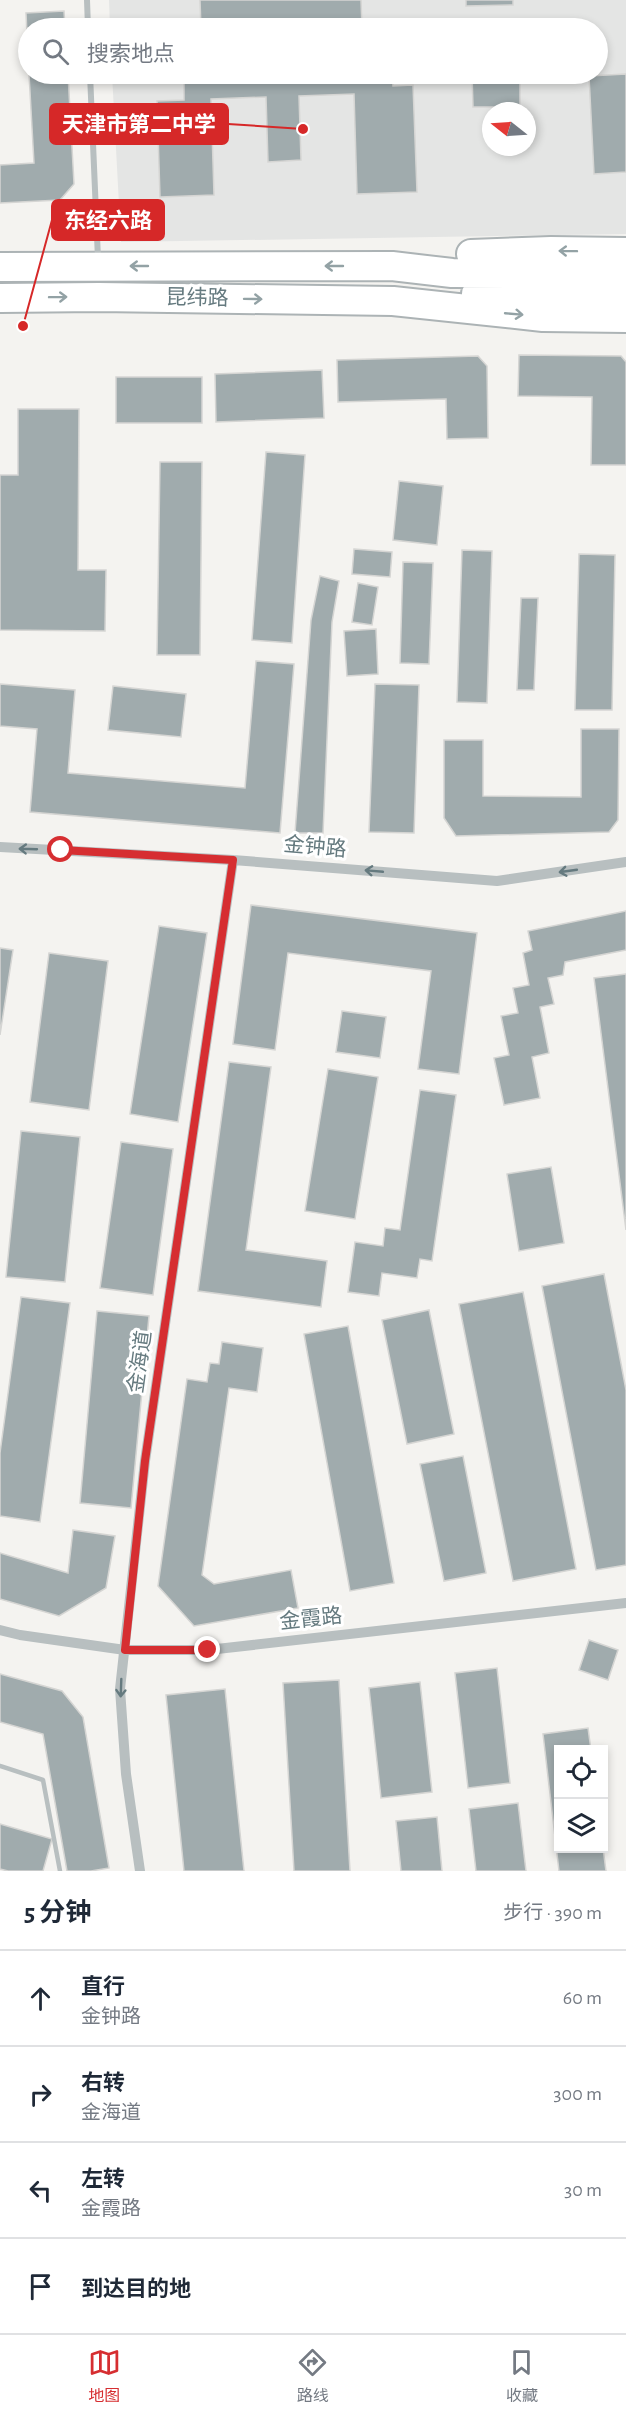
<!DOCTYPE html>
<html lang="zh">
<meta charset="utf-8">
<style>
body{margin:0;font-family:"Alegreya Sans","Noto Sans SC",sans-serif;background:#f2f2f3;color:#1f2937}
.controls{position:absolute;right:18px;bottom:18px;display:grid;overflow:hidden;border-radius:0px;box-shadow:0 3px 9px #0003}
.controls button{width:54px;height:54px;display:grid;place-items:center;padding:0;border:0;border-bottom:2px solid #e0e1e3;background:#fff;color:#1f2937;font:30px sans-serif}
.compass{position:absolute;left:482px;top:102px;width:54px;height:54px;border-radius:50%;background:#fff;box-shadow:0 3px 9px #0003;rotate:287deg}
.stop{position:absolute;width:18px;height:18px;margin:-14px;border:4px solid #d62e31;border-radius:50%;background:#fff}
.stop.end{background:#d62e31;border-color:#fff;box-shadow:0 2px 6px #0008}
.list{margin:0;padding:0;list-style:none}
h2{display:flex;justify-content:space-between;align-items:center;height:78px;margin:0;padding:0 24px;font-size:26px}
h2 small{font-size:20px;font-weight:400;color:#747a83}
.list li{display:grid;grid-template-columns:39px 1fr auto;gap:18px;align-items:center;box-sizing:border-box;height:96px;padding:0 24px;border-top:2px solid #e0e1e3}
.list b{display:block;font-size:22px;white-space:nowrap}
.list p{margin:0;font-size:20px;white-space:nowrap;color:#747a83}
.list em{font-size:20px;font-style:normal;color:#747a83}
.icon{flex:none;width:33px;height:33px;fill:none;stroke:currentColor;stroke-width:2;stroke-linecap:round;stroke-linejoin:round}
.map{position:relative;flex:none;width:626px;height:1871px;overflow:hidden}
.search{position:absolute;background:#fff;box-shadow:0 3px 9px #0003;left:18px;right:18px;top:18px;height:66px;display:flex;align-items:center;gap:15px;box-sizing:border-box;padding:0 21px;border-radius:33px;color:#747a83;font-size:22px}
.sheet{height:462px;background:#fff}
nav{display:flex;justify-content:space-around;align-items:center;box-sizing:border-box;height:84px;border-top:2px solid #e0e1e3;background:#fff;font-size:16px;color:#747a83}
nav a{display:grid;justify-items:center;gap:3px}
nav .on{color:#d62e31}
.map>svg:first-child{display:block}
.built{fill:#e4e5e4;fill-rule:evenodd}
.building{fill:#a0abad;stroke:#d5d5d3;stroke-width:1.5}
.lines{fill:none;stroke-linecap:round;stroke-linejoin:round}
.primary-casing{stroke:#acb3b5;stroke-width:32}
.service{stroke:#b8bfc0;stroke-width:4.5}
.minor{stroke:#b8bfc0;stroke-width:6}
.tertiary{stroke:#b8bfc0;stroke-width:10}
.primary{stroke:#fff;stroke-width:28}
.oneway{stroke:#93a2a5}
.oneway2{stroke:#657a7f}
.route{stroke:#d62e31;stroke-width:8}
.labels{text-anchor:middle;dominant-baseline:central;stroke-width:6;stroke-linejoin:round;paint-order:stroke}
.street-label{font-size:21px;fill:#657a7f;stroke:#fff}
.leader{fill:none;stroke:#d62828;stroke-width:2}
.callout-dot{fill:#d62828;stroke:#fff;stroke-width:2}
.callout{fill:#d62828;stroke:#d62828;stroke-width:2}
.callout-label{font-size:22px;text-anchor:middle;font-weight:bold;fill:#fff}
</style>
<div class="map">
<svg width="626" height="1871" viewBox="0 0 626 1871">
<rect width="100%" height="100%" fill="#f4f3f0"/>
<path class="built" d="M 109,0 L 626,0 L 626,234 L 121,242 L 112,74 L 598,74 L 598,28 L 110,28 ZM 491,111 L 527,111 L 527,147 L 491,147 Z"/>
<path class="building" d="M 200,0 L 361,0 L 362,28 L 201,28 Z
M 466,0 L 513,0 L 513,5 L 466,6 Z
M 64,11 L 65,28 L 28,28 L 28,56 L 26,13 Z
M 471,24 L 498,24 L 499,28 L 471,28 Z
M 29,74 L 68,74 L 74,184 L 60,200 L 0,203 L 0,165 L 34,163 Z
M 203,74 L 392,74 L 393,86 L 413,85 L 417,192 L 357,194 L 354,94 L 299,96 L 301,160 L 268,162 L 266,97 L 211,99 L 214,195 L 160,197 L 157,101 L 184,100 L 184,81 L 203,81 Z
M 472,74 L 520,74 L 520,107 L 473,107 Z
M 626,74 L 626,172 L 594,174 L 589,76 Z
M 519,355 L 621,356 L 626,362 L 626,465 L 591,465 L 592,397 L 518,396 Z
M 478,356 L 487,366 L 488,438 L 447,439 L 446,399 L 338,402 L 337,360 Z
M 322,370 L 324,418 L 216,422 L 215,374 Z
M 116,377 L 202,377 L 202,423 L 116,423 Z
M 18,409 L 79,409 L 78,570 L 106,570 L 105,631 L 0,630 L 0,475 L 18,475 Z
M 266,452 L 305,455 L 292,643 L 252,640 Z
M 160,462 L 202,462 L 200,655 L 157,655 Z
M 399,481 L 443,486 L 437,545 L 393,540 Z
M 354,549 L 392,552 L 390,577 L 352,574 Z
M 462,550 L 492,551 L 487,703 L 457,702 Z
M 579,554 L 615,555 L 612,710 L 575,710 Z
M 403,562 L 433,563 L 429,664 L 400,663 Z
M 320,576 L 339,581 L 332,622 L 323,833 L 295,833 L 311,620 Z
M 358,583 L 378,587 L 372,625 L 352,622 Z
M 521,598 L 538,598 L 534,690 L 517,690 Z
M 376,629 L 378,674 L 347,676 L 344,631 Z
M 256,661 L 294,664 L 280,833 L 30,812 L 37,729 L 0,726 L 0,684 L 75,690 L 68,773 L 245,788 Z
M 375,684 L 419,685 L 414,833 L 369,832 Z
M 113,686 L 186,694 L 181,737 L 108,730 Z
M 581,729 L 619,729 L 618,820 L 609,832 L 456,836 L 444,818 L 444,740 L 483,740 L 483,796 L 581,797 Z
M 251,905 L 477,933 L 459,1074 L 418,1069 L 431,971 L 288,953 L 275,1050 L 233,1044 Z
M 626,911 L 626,950 L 565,962 L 563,975 L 548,978 L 554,1004 L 540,1007 L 549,1053 L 532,1057 L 540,1098 L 504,1105 L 494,1058 L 509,1055 L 501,1016 L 518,1013 L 513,988 L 529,985 L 523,953 L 532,950 L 528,931 Z
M 159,926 L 207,933 L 178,1122 L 130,1114 Z
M 0,948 L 13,950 L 0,1035 Z
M 49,953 L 108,961 L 89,1110 L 30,1102 Z
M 626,974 L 626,1230 L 594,978 Z
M 342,1011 L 386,1017 L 380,1058 L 336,1052 Z
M 229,1062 L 271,1067 L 246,1250 L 327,1261 L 321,1307 L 198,1291 Z
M 328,1069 L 378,1077 L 355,1219 L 305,1211 Z
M 420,1090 L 456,1095 L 432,1261 L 420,1259 L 417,1278 L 382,1273 L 379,1296 L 348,1292 L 355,1242 L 383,1246 L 385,1228 L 400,1230 Z
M 21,1131 L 80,1137 L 65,1282 L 6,1277 Z
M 121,1142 L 173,1149 L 153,1295 L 100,1288 Z
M 551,1167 L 564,1243 L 519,1251 L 507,1174 Z
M 604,1274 L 626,1390 L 626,1565 L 596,1570 L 542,1286 Z
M 523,1292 L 576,1569 L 513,1581 L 459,1304 Z
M 21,1297 L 70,1303 L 40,1522 L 0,1516 L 0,1453 Z
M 429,1310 L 454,1434 L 407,1444 L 382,1320 Z
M 97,1311 L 149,1316 L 131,1508 L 80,1503 Z
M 348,1326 L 394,1583 L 350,1591 L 304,1334 Z
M 222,1342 L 263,1348 L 257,1392 L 229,1388 L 202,1575 L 214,1584 L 291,1570 L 298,1608 L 194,1626 L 158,1586 L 187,1379 L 207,1382 L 210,1363 L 219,1364 Z
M 463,1456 L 486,1573 L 444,1581 L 420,1464 Z
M 73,1530 L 115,1536 L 106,1588 L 59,1616 L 0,1599 L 0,1553 L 68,1573 Z
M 589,1640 L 618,1650 L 608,1680 L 579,1670 Z
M 497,1668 L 510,1783 L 468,1788 L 455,1673 Z
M 0,1674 L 62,1691 L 83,1717 L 109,1868 L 91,1871 L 67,1871 L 43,1734 L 0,1722 Z
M 339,1680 L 350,1871 L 294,1871 L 283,1683 Z
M 420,1682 L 432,1792 L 381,1798 L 369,1688 Z
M 225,1689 L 244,1871 L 184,1871 L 166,1695 Z
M 588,1728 L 591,1750 L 558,1750 L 558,1848 L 603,1848 L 606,1871 L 559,1871 L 543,1734 Z
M 518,1803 L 526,1871 L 476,1871 L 469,1809 Z
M 437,1817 L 442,1871 L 401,1871 L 396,1821 Z
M 0,1824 L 52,1839 L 43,1871 L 8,1871 L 0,1869 Z"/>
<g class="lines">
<defs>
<path id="primary" d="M 471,254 L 551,251 L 626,252
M 0,267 L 392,266 L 452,273 L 626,274
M 476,294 L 626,295
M 0,298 L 99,297 L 393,301 L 543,317 L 626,318"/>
</defs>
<use href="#primary" class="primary-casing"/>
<path class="service" d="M 0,1766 L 43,1780 L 60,1871"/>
<path class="minor" d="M 87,0 L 88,28
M 90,74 L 98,259"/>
<path class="tertiary" d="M 0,847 L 233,860 L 497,881 L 626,862
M 0,1630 L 20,1635 L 125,1650 L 208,1650 L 626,1603
M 140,1871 L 126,1774 L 120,1689 L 145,1461 L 233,860"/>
<use href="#primary" class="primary"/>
</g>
<defs><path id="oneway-shaft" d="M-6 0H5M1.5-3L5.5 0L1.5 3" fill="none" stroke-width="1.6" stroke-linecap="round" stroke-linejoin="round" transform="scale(1.5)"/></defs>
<g class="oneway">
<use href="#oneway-shaft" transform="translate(568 251) rotate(-179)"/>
<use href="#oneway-shaft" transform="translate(139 266) rotate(180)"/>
<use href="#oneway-shaft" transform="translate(334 266) rotate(180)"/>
<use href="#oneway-shaft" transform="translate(58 297) rotate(-1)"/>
<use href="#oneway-shaft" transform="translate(253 299) rotate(1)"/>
<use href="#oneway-shaft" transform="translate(514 314) rotate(5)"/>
</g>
<g class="oneway2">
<use href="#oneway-shaft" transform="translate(28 849) rotate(-178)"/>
<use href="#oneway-shaft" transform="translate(374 871) rotate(-175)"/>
<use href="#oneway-shaft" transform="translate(568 871) rotate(172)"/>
<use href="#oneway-shaft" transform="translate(121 1688) rotate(92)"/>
</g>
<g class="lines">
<path class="route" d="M 61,850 L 233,860 L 145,1461 L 125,1650 L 208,1650"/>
</g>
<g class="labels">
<g class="street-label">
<text transform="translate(197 298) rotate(1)">昆纬路</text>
<text transform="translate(315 847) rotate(5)">金钟路</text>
<text transform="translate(140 1362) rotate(-82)">金海道</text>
<text transform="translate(311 1619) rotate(-6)">金霞路</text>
</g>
</g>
<path class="leader" d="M303 129L228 124M23 326L52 220"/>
<g class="callout-dot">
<circle cx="303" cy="129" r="6"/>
<circle cx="23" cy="326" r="6"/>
</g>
<g class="callout">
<rect x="50" y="104" width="178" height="40" rx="6"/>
<rect x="52" y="200" width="112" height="40" rx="6"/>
</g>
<g class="callout-label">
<text x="139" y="132">天津市第二中学</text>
<text x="108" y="228">东经六路</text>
</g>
</svg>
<div class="controls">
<button><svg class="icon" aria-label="locate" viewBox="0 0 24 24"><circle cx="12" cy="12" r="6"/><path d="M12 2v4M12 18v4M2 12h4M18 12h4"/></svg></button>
<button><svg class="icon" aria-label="layers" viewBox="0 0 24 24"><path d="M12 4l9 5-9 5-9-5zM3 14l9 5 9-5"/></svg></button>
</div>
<svg class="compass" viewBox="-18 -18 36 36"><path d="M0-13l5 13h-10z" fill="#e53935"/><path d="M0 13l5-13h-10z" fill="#747a83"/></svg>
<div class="stop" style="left:61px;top:850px"></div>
<div class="stop end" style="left:208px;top:1650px"></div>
<div class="search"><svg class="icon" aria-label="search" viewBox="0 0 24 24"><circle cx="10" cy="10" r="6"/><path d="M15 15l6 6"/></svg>搜索地点</div>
</div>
<section class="sheet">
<h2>5 分钟<small>步行 · 390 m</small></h2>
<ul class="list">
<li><svg class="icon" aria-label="ahead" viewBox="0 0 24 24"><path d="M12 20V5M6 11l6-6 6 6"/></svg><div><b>直行</b><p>金钟路</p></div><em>60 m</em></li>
<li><svg class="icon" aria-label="right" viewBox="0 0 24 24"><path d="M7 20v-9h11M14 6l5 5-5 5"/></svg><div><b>右转</b><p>金海道</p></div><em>300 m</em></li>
<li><svg class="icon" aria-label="left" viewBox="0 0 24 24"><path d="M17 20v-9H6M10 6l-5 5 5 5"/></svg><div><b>左转</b><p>金霞路</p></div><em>30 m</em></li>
<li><svg class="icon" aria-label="arrive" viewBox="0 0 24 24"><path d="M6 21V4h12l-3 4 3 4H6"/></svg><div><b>到达目的地</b></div></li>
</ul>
</section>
<nav>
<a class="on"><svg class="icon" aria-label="map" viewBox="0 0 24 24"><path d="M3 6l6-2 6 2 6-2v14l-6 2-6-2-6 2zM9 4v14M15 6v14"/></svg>地图</a>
<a><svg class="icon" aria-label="directions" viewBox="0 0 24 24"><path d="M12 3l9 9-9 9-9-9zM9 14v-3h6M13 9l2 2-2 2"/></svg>路线</a>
<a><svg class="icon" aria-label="saved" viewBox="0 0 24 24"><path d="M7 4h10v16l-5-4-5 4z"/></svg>收藏</a>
</nav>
